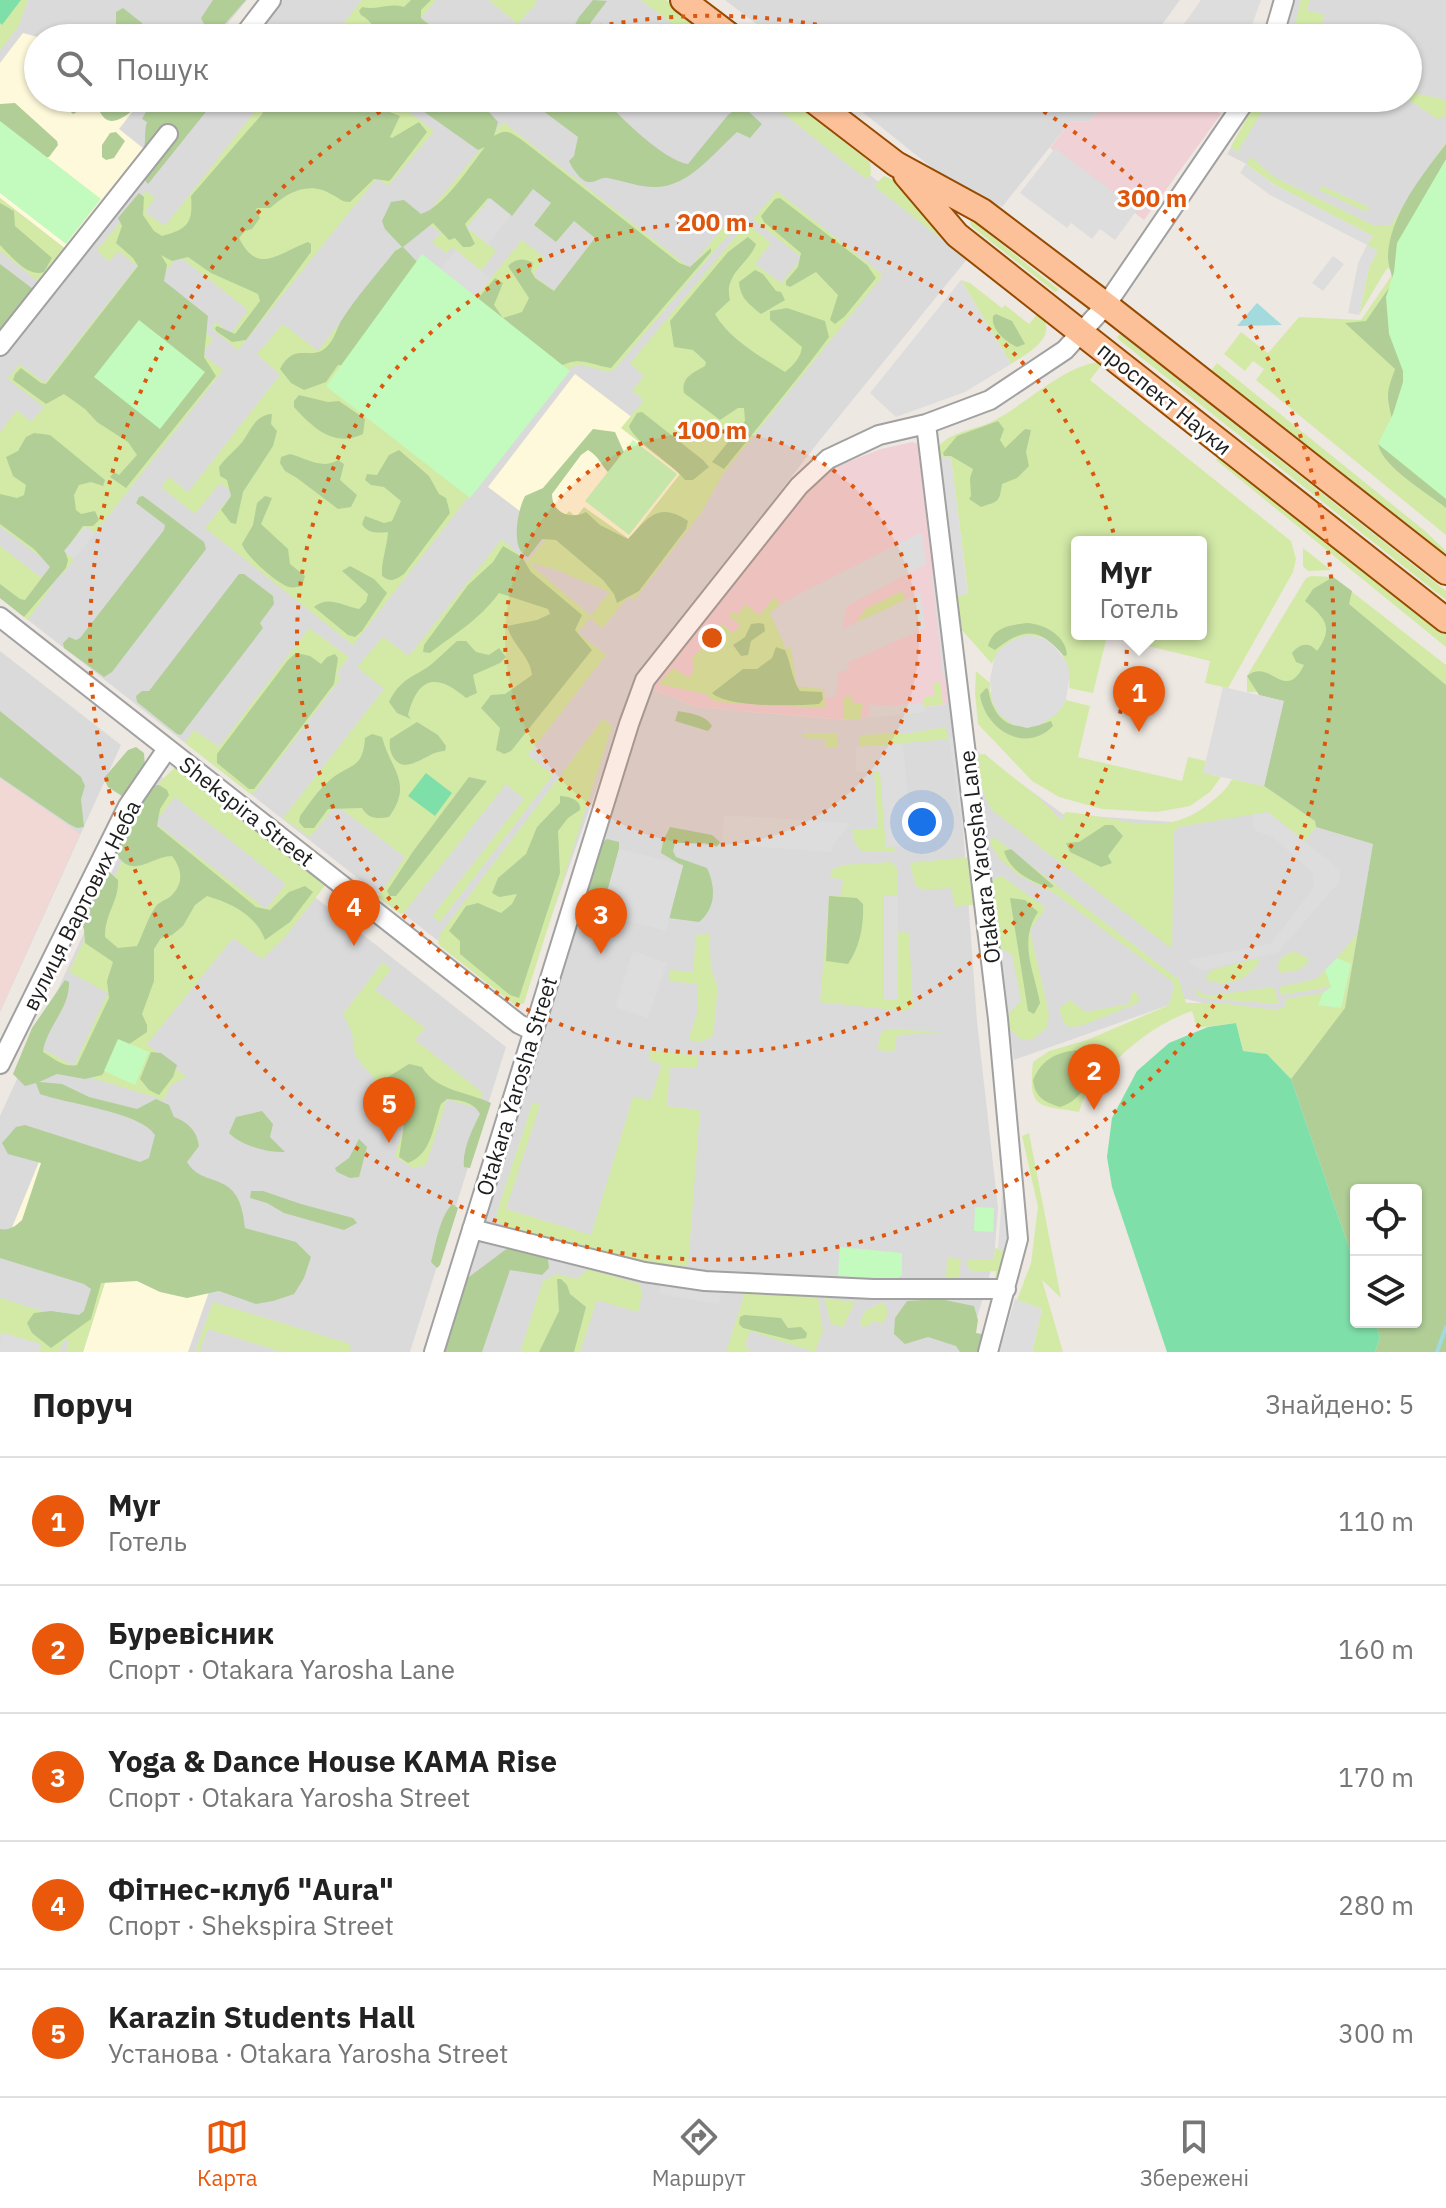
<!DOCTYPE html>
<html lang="uk">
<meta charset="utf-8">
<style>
body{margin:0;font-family:"IBM Plex Sans",sans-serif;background:#f6f6f6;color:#222}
.controls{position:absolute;right:24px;bottom:24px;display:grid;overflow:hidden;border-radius:8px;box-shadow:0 2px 6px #0004}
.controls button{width:72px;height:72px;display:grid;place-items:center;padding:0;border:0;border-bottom:2px solid #e0e0e0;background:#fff;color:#222;font:40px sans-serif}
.you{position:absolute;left:922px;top:822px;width:28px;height:28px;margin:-20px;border:6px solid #fff;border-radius:50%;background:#1a73e8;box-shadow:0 0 0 12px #1a73e833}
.badge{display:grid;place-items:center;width:52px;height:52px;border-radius:50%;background:#ea580c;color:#fff;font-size:26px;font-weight:700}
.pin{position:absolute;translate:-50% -66px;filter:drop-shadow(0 2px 4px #0008)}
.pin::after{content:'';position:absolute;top:42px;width:28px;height:24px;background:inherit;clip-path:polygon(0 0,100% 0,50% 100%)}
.popup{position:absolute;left:1071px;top:536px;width:136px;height:104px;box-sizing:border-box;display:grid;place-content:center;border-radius:8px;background:#fff;filter:drop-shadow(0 2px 6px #0005);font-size:26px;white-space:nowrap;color:#767676}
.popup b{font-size:30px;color:#222}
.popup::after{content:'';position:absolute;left:50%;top:100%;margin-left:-16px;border:16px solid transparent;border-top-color:#fff}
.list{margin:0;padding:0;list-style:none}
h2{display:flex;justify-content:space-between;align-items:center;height:104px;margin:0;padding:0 32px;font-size:34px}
h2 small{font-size:26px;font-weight:400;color:#767676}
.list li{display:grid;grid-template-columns:52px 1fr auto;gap:24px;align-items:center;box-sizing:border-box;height:128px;padding:0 32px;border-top:2px solid #e0e0e0}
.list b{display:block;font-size:30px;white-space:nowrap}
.list p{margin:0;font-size:26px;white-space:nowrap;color:#767676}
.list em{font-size:26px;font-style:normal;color:#767676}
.icon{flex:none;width:44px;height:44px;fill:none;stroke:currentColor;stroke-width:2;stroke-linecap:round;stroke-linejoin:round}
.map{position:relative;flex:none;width:1446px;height:1352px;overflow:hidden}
.search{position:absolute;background:#fff;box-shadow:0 2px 6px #0004;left:24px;right:24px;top:24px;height:88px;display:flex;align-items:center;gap:20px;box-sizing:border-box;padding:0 28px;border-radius:44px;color:#767676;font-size:30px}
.sheet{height:744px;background:#fff}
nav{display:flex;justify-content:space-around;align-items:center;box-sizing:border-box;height:112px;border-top:2px solid #e0e0e0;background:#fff;font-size:22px;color:#767676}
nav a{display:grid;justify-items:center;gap:4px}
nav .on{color:#ea580c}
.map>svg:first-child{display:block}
.residential{fill:#dbdada}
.commercial{fill:#f0d1d5}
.education{fill:#fff9db}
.military{fill:#f1d8d5}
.grass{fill:#d3eaa7;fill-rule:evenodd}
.forest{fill:#b0ce96;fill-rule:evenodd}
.park{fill:#c3fabe}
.pitch{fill:#7fdfa9}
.parking{fill:#ddd}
.water{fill:#a2dadd}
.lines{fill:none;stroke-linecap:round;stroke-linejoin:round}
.stream{stroke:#a2dadd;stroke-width:4}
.minor-casing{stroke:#a1a1a1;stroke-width:22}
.major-casing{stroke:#964a00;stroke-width:28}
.minor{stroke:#fff;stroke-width:18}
.major{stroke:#fdc199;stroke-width:24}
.ring{fill:none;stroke:#de560d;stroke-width:4;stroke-dasharray:4 8}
.labels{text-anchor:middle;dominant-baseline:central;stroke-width:6;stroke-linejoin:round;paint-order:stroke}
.street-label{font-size:22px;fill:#1d1d1d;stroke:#fff}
.centre{fill:#de560d;stroke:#fff;stroke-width:4}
.ring-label{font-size:24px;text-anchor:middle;font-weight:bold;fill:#de560d;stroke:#fff;stroke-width:6;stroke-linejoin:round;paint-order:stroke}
</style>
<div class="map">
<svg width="1446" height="1352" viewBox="0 0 1446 1352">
<rect width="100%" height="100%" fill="#eee8e2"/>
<path class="residential" d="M 0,0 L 247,0 L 216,38 L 38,38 L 38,98 L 181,98 L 164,127 L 0,338 Z
M 283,0 L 646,0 L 695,38 L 254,38 Z
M 725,0 L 1180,0 L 1152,38 L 775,38 Z
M 1294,0 L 1446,0 L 1446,159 L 1396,237 L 1374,229 L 1227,154 L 1263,98 L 1408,98 L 1408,38 L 1284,38 Z
M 207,98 L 771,98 L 902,200 L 968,258 L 820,440 L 636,678 L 520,1005 L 0,598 L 0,354 Z
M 845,98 L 1107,98 L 1090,121 L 1070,122 L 1002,207 L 936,171 Z
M 0,651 L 121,745 L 0,1012 Z
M 649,688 L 697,707 L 845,720 L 954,703 L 977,1021 L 998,1208 L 994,1260 L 967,1352 L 446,1352 Z
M 976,751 L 1063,814 L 1187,823 L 1225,793 L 1316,827 L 1373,844 L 1345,1008 L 1326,1033 L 1186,999 L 1014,1060 L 978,805 Z
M 157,773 L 506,1047 L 410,1352 L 0,1352 L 0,1116 Z"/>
<path class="commercial" d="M 1107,98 L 1198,98 L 1221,114 L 1144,220 L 1050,148 L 1070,122 L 1090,121 Z
M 912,442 L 919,444 L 954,703 L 845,720 L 697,707 L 649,688 L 808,488 L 830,469 L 881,449 Z"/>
<path class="education" d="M 23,33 L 41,38 L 38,38 L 38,98 L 143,98 L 119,129 L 144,149 L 67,250 L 0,198 L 0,63 Z
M 575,374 L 704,472 L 618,585 L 488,487 Z
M 41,1157 L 234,1220 L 188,1352 L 83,1352 L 109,1270 L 9,1235 Z"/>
<path class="military" d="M 0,778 L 80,834 L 0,1011 Z"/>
<path class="grass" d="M 0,0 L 28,0 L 18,27 L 0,50 Z
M 362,0 L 436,0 L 421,18 L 435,28 L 439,24 L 467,38 L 381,38 L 367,27 L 359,38 L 332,38 Z
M 489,0 L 535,0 L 537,2 L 518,24 Z
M 641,0 L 666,0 L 698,26 L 689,36 Z
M 1301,0 L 1310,0 L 1307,11 L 1324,14 L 1319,38 L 1292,38 Z
M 1408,92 L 1443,99 L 1446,102 L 1446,116 L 1437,119 L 1406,98 L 1408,98 Z
M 242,98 L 391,98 L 434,131 L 388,186 L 377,178 L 238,350 L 212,329 L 216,322 L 231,334 L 248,310 L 183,259 L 175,260 L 151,288 L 213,339 L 202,354 L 223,370 L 95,533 L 85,526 L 65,552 L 74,559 L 63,574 L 0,526 L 0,432 L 17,410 L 31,422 L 44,407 L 8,379 L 19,364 L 45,383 L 137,266 L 118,251 L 109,262 L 97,250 L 146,191 L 155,198 L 145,212 L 165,226 L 256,110 Z
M 774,98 L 788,98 L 870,162 L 871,174 L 866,179 L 770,103 Z
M 1258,98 L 1270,98 L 1237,153 L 1231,146 Z
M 503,122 L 690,268 L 733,215 L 741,220 L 614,370 C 596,375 585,357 567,370 L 353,645 L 205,528 L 233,493 L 220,483 L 195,514 L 161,487 L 169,477 L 188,492 L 280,375 L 257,354 L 283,324 L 318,351 L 398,248 L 417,261 L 407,275 L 474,299 L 522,240 L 545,258 L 533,275 L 554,291 L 595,238 L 574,221 L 556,242 L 534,225 L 551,203 L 534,189 L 490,198 L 467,227 L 496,251 L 481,271 L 452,247 L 447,253 L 432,243 L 441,232 L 422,220 Z
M 1446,142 L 1446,535 L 1256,380 L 1264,369 L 1253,361 L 1245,371 L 1224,354 L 1241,332 L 1268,353 L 1299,317 L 1361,320 L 1394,272 L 1387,268 L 1359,315 L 1369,267 L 1377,251 L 1367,245 L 1372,236 L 1275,185 L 1246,164 L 1251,157 L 1274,177 L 1375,226 L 1391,225 Z
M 884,176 C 913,185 933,215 952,237 L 947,243 L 874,186 Z
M 1322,186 L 1371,208 L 1364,211 L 1319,190 Z
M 777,191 L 883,275 L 723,474 L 701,513 L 634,600 L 629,596 L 602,628 L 590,618 L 578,633 L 606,655 L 528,755 L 553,775 L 440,922 L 432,916 L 524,799 L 506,784 L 402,915 L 378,897 L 405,857 L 336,805 L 310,837 L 283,818 L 384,689 L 357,667 L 383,637 L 409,656 L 502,539 L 527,562 L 569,511 L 576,517 L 584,507 L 629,539 L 680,474 L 621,428 L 644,400 L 632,391 L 644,376 L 630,363 L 747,223 L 771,243 L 755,264 L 781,283 L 802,258 L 753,219 ZM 529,563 L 554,569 L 609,592 L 591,616 Z
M 0,198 L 67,250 L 42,281 L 39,282 L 0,251 Z
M 970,221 L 974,222 L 1059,290 L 1055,292 L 971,226 Z
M 961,280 L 970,283 L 1002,308 L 1005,305 L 1029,324 L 1039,312 C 1060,336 1031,351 1011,364 Z
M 1120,334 L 1446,591 L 1446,600 L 1118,339 L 1117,337 Z
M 1093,363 L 1103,363 L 1090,380 L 1291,541 L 1296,559 L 1293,572 L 1228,688 L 1205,683 L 1210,661 L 1107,636 L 1093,693 L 1069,688 C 1072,669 1060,639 1039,637 C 1020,634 998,646 992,664 L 961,629 L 956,596 L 968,593 L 951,458 L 938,459 L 940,445 C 953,431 974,430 991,422 C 1024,406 1057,371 1093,363 ZM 1077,542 L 1201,542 L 1201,634 L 1077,634 Z
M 1217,363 L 1425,531 L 1446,551 L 1446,561 L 1210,372 Z
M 1223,451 L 1446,633 L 1446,647 L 1216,460 Z
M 0,546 L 52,586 L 28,620 L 0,598 Z
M 1303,548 L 1331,570 L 1308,571 L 1303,566 Z
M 1311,576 L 1333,577 L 1446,665 L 1446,692 L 1247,692 L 1247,676 L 1306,578 Z
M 900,592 L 906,596 L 903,601 L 856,624 L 865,609 Z
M 775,597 L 780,604 L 770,613 L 791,646 L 797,686 L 824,689 L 825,708 L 729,703 L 714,701 L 705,694 L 659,684 L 673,668 L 689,678 L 694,670 L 692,659 L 722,624 L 733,633 L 740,625 L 728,615 L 733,612 L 738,615 L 745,604 L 759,615 Z
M 309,628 L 349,657 L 336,674 L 341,678 L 252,795 L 185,743 L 194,730 L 219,747 Z
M 976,671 L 990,683 L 990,691 L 1012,724 C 1034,731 1054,720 1066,700 L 1090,706 L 1078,757 L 1182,781 L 1188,757 L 1206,761 L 1204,773 L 1221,777 L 1210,792 L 1190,806 L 1157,812 L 1102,809 L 1059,797 L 1032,781 L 978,724 L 975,693 Z
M 940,682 L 943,704 L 924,707 L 924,697 L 935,696 L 933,683 Z
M 851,696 L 851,702 L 863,704 L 860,720 L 843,719 L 844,697 Z
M 603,719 L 612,726 L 524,1003 L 516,1006 L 440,946 L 438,943 L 440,934 Z
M 946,727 L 948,739 L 860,747 L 860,735 L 911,733 Z
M 804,733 L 838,734 L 837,748 L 826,747 L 826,739 L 804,738 Z
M 985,754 C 1010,777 1041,795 1062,822 L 1065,812 C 1117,815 1159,841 1206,806 C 1216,798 1226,791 1232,779 L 1264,786 L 1315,821 L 1316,827 L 1305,841 L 1267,812 L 1178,827 L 1174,832 L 1172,949 L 992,810 C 981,793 979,775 978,755 Z
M 177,765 L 327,883 L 285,937 L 262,959 L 233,938 L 147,1044 L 186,1077 L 171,1085 L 164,1100 L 34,1060 L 38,1047 L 74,1066 L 108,993 L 69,972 L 160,782 ZM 175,797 L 286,884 L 266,909 L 158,825 L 156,821 Z
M 874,771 L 880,771 L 886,847 L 894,846 L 895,852 L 862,851 L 855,844 L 852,830 L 878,828 Z
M 994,837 L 1179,980 L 1186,1003 L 1220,1003 L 1276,1010 L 1286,1006 L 1285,999 L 1323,993 L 1319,1005 L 1341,1008 L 1351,965 L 1337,958 L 1358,933 L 1345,1008 L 1291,1079 L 1267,1054 L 1243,1051 L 1236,1023 L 1197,1028 L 1192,1011 C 1159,1023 1137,1040 1112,1064 L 1108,1060 L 1088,1086 L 1079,1112 C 1037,1105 1028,1110 1033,1062 L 1049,1051 L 1087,1040 L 1169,1005 L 1173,991 L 1173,982 L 1056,894 L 1018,875 L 998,857 L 989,842 Z
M 970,857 L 979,904 L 955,907 L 951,888 L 922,890 L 915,884 L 910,863 Z
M 891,862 L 898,869 L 897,932 L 909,933 L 913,1007 L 904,1011 L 820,1002 L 829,896 L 841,896 L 843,879 L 830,878 L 832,870 L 842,865 Z
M 1002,876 L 1046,908 L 1030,930 L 1049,1014 L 1047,1027 L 1033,1039 L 1021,1039 L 1009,1028 L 1007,1015 L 1021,1001 L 1012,955 L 999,947 L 992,886 L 993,879 Z
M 709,934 L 711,968 L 718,988 L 713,1036 L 703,1041 L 692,1042 L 689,1037 L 698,1012 L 698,984 L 669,981 L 670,970 L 693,972 L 696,935 Z
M 1294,951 L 1309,959 L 1308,963 L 1299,970 L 1280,973 L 1277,965 L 1283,956 Z
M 1258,958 L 1259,962 C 1248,981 1225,988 1205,979 L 1211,970 Z
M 383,962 L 391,969 L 375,990 L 425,1028 L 415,1040 L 483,1093 L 477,1108 L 447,1099 L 426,1165 L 412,1168 L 395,1156 L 403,1130 L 402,1122 L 383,1108 L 368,1101 L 374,1078 L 355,1056 L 352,1032 L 343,1014 Z
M 1325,970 L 1331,987 L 1281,995 L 1279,987 L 1316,979 Z
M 1274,987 L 1279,1004 L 1201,998 L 1192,988 L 1207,996 Z
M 1133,991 L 1139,996 L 1138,1003 L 1081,1026 L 1070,1027 L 1064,1023 L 1059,1008 L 1070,1000 L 1085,1012 L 1129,1004 Z
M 887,1029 L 888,1029 L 943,1032 L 897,1035 L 894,1052 L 877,1050 L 881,1033 Z
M 650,1050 L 697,1056 L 697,1068 L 670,1068 L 667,1106 L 700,1110 L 688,1266 C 660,1270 523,1239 499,1223 L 496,1217 L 499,1206 L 533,1102 L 540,1105 L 506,1209 L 591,1235 L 633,1097 L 651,1100 L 662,1064 L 649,1060 Z
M 1029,1133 L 1061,1298 L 1042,1280 L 1063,1352 L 1032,1352 L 1042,1309 L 1017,1300 L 1031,1263 L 1038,1207 L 1022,1136 Z
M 995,1248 L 1006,1251 L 1001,1280 L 995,1281 L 996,1271 L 974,1272 L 968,1267 L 967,1259 L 994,1260 Z
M 947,1258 L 961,1259 L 958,1282 L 946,1283 Z
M 588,1269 L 640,1284 L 642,1295 L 638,1312 L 597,1300 L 580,1352 L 520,1352 L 543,1281 L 557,1274 L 577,1279 Z
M 98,1280 L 105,1282 L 83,1352 L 66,1352 L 69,1341 L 64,1340 L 59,1352 L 39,1352 L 41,1345 L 0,1335 L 0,1298 L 48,1313 L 84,1317 Z
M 745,1292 L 818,1297 L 823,1331 L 815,1352 L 750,1331 L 745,1346 L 749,1348 L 748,1352 L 726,1352 Z
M 824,1298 L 855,1302 L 843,1327 L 831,1324 Z
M 213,1302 L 347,1343 L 351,1345 L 349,1352 L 282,1352 L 208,1329 L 199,1352 L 195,1352 Z
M 883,1302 L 888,1312 L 883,1324 L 874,1321 L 866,1327 L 859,1324 L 865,1311 Z"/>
<path class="forest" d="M 213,0 L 246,0 L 223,26 L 213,29 L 205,26 L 201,18 Z
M 411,0 L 431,0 L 421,10 L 421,18 C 436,32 446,27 461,38 C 446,38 394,42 384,36 C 374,30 371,20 361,15 L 359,11 L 362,7 C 377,11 388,2 404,7 Z
M 593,0 L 607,1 L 579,38 L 568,38 L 579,17 Z
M 123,8 L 142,23 L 149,38 L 120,38 L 116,27 L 116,12 Z
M 56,98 L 93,98 L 84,108 L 73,114 Z
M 111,98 L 217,98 L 148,184 C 137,171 139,163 144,148 C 146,140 144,131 147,122 L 142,119 L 148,108 L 139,106 C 126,115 110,131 100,112 Z
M 247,98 L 383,98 L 387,111 L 400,116 L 390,137 L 392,138 L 419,122 L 427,132 L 392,178 L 389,181 L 374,179 L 350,202 C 341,202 341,199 333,195 C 309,180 288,192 270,208 L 257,208 L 256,210 L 260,218 L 252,229 L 245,231 L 239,238 C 258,276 278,253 308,242 L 311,244 L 311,252 L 246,340 L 232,342 L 216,331 L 215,328 L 217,326 L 235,334 L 260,301 L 258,294 L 211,273 L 188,257 L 172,261 L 161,255 L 167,265 L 164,281 L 208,316 L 204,357 L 216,376 L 126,488 L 110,477 L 114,472 L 119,475 L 137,455 L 128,442 L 97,422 L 85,409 L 64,394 L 46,404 L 13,380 L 15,374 L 21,368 L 41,383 L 46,384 L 138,266 L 133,258 L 116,243 L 122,226 L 118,218 L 139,193 L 144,197 L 143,215 L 154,231 L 162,236 C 189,229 193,222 191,196 L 263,113 L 259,105 Z
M 420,98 L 482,98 L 480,102 L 498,122 L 494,136 C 506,128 510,132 522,140 L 679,263 L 690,267 L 711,248 L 711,252 L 611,368 C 586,364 579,354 554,370 L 338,365 L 326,382 L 304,390 L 291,383 L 280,369 C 296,338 313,366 330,343 C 335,337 337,328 341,321 C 357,296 377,274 395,251 L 402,247 L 385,229 L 382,221 L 391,202 L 404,200 L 421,214 C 444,207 470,166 485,147 L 478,150 L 413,104 ZM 533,189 L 551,203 L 534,225 L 556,242 L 574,221 L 595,238 L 554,291 L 535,278 L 531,271 L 533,263 C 524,258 516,258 508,266 L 529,298 L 522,312 L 503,318 L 494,305 L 503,283 L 495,278 L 476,301 L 423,268 L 403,247 L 433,223 L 449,240 L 455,238 L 463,247 L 470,247 L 475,244 L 465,224 L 488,198 L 512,216 Z
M 526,98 L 603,98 C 619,116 664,161 688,164 L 728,115 L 739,107 L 748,111 L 762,124 L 750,138 L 737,132 C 714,153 689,186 657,187 C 642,188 623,181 608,178 C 600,177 598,182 590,182 C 582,183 572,168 569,161 L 574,156 L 578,137 Z
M 15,103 L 57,141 L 58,145 L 49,157 L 45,158 L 0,127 L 0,104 Z
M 116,132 L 125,141 L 114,158 L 106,160 L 102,157 L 102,145 L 110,133 Z
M 1446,144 L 1446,508 C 1428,493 1382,467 1378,444 C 1402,432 1388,414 1388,396 C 1388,387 1392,378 1395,369 L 1345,323 L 1366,321 L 1393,282 C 1392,274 1388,265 1388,257 C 1389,216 1422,175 1446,144 Z
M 780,198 L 867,265 L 876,278 L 845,316 L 835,324 L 830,320 L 838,295 L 816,272 L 790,287 L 786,285 L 786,281 L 798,267 L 801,253 L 764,222 L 761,216 L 775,199 Z
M 0,203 L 14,211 L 15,226 L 52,258 L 44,272 C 28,278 11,256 0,245 Z
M 748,237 L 756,244 C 749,264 723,274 730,300 L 715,314 C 729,339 761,357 785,372 C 793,366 801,357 802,347 L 770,320 L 770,311 L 787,308 L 825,321 L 829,337 C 796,382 759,425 724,469 L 712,462 L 745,421 L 744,408 L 738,408 L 720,420 L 684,393 C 681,377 693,373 705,366 L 706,362 L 693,350 L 674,347 L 670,321 L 728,252 Z
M 0,264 L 33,289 L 31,296 L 0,333 Z
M 755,270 L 763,274 L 776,291 L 781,292 L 785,300 L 761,314 C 749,304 740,298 739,282 Z
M 996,314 L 1012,321 L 1025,344 L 1017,347 C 1005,341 991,330 993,316 Z
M 299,395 L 328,402 L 339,401 L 365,419 L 363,434 C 334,448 313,428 294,407 L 294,401 Z
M 642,412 L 703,460 L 709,467 L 693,480 L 685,480 C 672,463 633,441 629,426 L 637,413 Z
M 272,414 L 271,424 L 277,431 L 273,446 L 243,492 L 236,524 L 231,523 L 221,510 L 231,496 L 227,480 L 220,476 L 219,467 C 226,457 236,450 243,441 C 251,429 256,415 272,414 Z
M 998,421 L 1004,429 L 1000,440 L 1005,448 L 1025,429 L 1031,430 L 1026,452 L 1029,466 L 1017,478 L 1002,484 C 999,504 998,501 981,507 L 969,499 L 971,496 L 970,478 L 973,469 L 951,456 L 944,456 L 943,453 L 957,436 Z
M 593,429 L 615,432 L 627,459 L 610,474 C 601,466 599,456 588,450 L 581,455 L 552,494 C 552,513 571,520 586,512 L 600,525 L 628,539 C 648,518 658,501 688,521 L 686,529 L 639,591 L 617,603 L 614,594 L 603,580 L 556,540 L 542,539 L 528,557 C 510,551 517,511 525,496 L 543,488 Z
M 34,433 L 50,435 L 105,480 L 103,486 L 91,482 L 79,485 L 74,495 L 76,510 L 81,514 L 95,511 L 99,520 L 93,526 L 83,526 L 65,551 L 68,560 L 66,568 L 24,617 L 0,598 L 0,584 L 20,599 L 25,600 L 50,567 L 34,549 L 0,524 L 0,494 L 17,498 L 24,495 L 26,485 L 13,476 L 6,457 L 18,451 L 26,437 Z
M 399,450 L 429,476 L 439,494 L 446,498 L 450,513 L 404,574 C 395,580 391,583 382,576 C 381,562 387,547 388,532 C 379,533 367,534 362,524 L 365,516 L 384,523 L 392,521 L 401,501 L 384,487 L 371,485 L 365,480 L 367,474 L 377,475 L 389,455 Z
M 290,454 C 306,458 322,470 338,460 L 344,464 L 340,480 L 357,495 L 351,507 L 338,509 L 297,478 L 285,471 L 280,463 L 281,457 Z
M 143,496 L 204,542 L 206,549 L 112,672 L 104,677 L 64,648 L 63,643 L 69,637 L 76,640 L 80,638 L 164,530 L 165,525 L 136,503 L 139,497 Z
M 265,496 L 272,498 L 261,524 L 288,549 L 290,564 L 305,576 L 302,586 C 298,587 292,588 289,587 C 277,584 245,555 242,544 L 253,525 L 257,503 Z
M 503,546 L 522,557 L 531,572 L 582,615 L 575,630 L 592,650 L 511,751 L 504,754 L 496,750 L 500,728 L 481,708 L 491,695 L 505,694 L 532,675 C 530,656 513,646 507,626 L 537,620 L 550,614 L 548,609 L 499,593 C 479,620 456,633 430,653 L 423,652 L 424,645 L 468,585 L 493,562 Z
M 350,566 L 374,579 L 387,593 L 362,631 L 355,637 L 348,635 L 314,607 C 328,595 343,606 359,609 L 366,602 L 368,594 L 342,571 Z
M 239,574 L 244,574 L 273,596 L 274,604 L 260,623 L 263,628 L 181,735 L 177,734 L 137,702 L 136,696 L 142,691 L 149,691 Z
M 1333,577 L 1352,591 L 1349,604 L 1446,685 L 1446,1352 L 1375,1352 L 1380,1338 L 1375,1322 L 1416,1322 L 1416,1190 L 1356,1190 L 1356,1268 L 1291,1079 L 1345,1008 L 1373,844 L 1316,827 L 1315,821 L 1264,786 L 1283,701 L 1259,695 L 1247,676 C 1270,657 1285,704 1304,665 L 1296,662 L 1292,653 C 1299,644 1309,641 1317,651 C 1335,627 1324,617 1305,601 L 1313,589 Z
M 759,623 L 764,624 L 765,631 L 751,641 L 748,655 L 741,656 L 733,645 L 745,637 L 751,624 Z
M 1027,623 C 1045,624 1066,636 1067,655 L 1064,656 C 1039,627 1024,627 995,650 L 988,646 C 993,627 1010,625 1027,623 Z
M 457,641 L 466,641 L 476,652 L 489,655 L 499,648 L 506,657 L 500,663 L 473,675 L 477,693 L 466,698 C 437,673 418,676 408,715 L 411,719 L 397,713 L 389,702 C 401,677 414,678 433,663 C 441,656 449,648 457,641 Z
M 776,647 L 785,650 C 791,663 792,680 800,691 L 822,692 L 823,699 L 819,704 C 795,706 728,708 712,693 L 743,669 L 757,669 L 772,658 Z
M 296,653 L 310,656 L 321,664 L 327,657 L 335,654 L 338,658 L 334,684 L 258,784 L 254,789 L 249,789 L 217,763 L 217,754 L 288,660 Z
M 986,688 L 988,689 C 995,727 1018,733 1051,721 L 1053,726 C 1025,755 985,729 980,695 Z
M 0,711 L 81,777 L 85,786 L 81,799 L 84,827 L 77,828 L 69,824 L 0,777 Z
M 678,711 C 690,713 706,715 712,726 L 708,731 L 675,721 Z
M 417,722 L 438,735 L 446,746 L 445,751 C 428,750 406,778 393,757 C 390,751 389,746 390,739 Z
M 372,734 L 382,737 C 390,769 414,783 389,817 C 378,819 368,819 362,808 L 328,809 L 314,828 L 304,828 L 299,822 L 300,816 C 309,804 318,790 330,780 C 350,763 363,770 365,738 Z
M 136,747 L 144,753 L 145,766 L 128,800 L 108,787 L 104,778 L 128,750 Z
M 469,777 L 487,781 L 396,896 L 390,896 L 387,891 L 414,850 Z
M 159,785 L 167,790 L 169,795 L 160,809 L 157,826 L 256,907 L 270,910 L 289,892 L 305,886 L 313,892 L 290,922 L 265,940 C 256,915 231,903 207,896 L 195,905 L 183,926 L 172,935 L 161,938 L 154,949 L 154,981 L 142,1014 L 147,1025 L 147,1032 L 119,1051 L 102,1075 L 85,1079 L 57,1074 L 39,1082 L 62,1084 L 89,1097 L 137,1109 L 156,1099 L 169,1105 L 174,1117 C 188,1122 197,1131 199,1146 L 187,1162 C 204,1191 240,1166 245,1228 L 296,1242 L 311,1257 L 304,1278 L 294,1294 L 273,1301 L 256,1304 L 219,1291 L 187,1298 L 160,1292 L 137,1281 L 101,1283 L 91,1319 L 51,1348 L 32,1333 L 27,1323 L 34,1313 L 51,1311 L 79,1315 L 84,1311 L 91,1289 L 84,1284 L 0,1258 L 0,1229 C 9,1231 16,1226 22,1220 L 41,1163 L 8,1154 L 2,1143 L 16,1127 L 25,1125 L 140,1162 L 149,1158 L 155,1135 C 141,1112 67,1104 40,1094 L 36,1083 L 25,1086 L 13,1074 L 32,1028 L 65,980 L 69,982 C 70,1009 46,1027 43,1052 C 53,1058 64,1068 77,1065 L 109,998 L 107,981 L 113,962 L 85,943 L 84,929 L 78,919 L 86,896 L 107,870 L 118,880 C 119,902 105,912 105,937 L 118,948 L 137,946 C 143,934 148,917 156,906 C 160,901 167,900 172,895 C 184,882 182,869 172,856 C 149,857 132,881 115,852 L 128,818 L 147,786 Z
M 560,796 C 568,796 582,800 580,810 L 568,818 L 558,831 L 560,873 L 519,998 L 510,995 L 460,954 L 460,941 L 449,931 L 466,906 L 478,903 L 501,913 L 512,904 L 517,894 L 499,897 L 492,893 L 498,878 L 526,854 L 537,827 L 560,803 Z
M 1105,825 L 1113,825 L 1123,836 L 1108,856 L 1112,863 L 1101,867 L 1070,852 L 1066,843 L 1079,842 Z
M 670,827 L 712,835 L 720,842 L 717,847 L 705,843 L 675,843 L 673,851 L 676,857 L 707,868 C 716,887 716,908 699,922 L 669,918 L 683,866 L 661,853 L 663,841 Z
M 607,839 L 619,842 L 619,849 L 601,914 L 584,910 L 582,905 L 601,843 Z
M 1011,849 L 1054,886 L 1051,888 C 1032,882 1010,872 1004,851 Z
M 829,896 L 857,898 L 863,904 C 864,924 860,947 848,964 L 826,961 Z
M 1010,898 L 1025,900 L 1038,912 C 1018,942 1034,970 1040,1003 L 1034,1014 L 1028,1011 Z
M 1095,1049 L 1098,1054 C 1091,1076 1084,1100 1060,1107 C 1044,1102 1035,1097 1033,1080 C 1045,1052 1067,1050 1095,1049 Z
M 151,1052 L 161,1053 L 177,1065 L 173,1077 L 159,1095 L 149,1090 L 140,1079 Z
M 409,1064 L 422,1067 C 436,1091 468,1092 491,1103 L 470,1168 L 464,1167 C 462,1150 472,1130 480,1114 C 474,1102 460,1100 447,1099 L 441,1104 C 433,1126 432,1154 408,1163 L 399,1157 L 404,1125 L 375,1102 L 373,1094 L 385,1079 Z
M 262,1111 L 273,1124 L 270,1137 L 285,1152 C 268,1153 240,1145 229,1133 L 236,1117 Z
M 359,1139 L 367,1147 L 359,1177 L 350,1178 L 337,1172 L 335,1168 L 349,1158 Z
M 251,1191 L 263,1191 L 301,1204 L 353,1218 L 357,1223 L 344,1230 L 284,1213 L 267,1203 L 250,1198 Z
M 452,1204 L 458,1208 L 440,1265 L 437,1268 L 431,1262 C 436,1243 439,1219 452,1204 Z
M 517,1246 L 547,1252 L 549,1268 L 542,1275 L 510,1270 L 482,1352 L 436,1352 L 461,1283 L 505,1250 Z
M 557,1279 L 561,1279 L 567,1285 L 570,1294 L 586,1307 L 574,1352 L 539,1352 L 559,1311 Z
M 940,1299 L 974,1306 L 978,1320 L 976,1333 L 987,1335 L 985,1352 L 960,1352 L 956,1346 L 928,1337 L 905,1344 L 894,1334 L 895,1318 L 907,1301 Z
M 744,1315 L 781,1318 L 788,1328 L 801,1327 L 807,1333 L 806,1338 L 791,1340 L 743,1328 L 739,1324 L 740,1317 Z"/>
<path class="park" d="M 0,121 L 101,199 L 66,244 L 0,193 Z
M 1446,159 L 1446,499 L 1378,444 L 1393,414 L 1403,382 L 1403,371 L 1389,334 L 1386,297 L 1394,272 L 1397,243 Z
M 422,254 L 570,371 L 470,498 L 326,386 Z
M 139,320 L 205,372 L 160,429 L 94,377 Z
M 633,440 L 677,474 L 629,535 L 585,501 Z
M 1337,958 L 1351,964 L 1341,1008 L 1318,1005 L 1323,993 L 1331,987 L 1325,970 Z
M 118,1039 L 149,1052 L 135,1085 L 104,1071 Z
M 975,1207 L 994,1208 L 993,1232 L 974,1231 Z
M 840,1247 L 902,1253 L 902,1275 L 896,1279 L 838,1276 Z"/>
<path class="pitch" d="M 0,0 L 21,0 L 2,25 L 0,23 Z
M 426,773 L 452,793 L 435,816 L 408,796 Z
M 1236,1023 L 1243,1051 L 1267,1054 L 1291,1079 L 1356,1268 L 1356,1322 L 1375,1322 L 1380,1338 L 1375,1352 L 1167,1352 L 1112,1187 L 1107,1157 L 1112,1118 L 1137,1071 L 1169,1043 L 1208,1027 Z"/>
<path class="parking" d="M 1201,0 L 1261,0 L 1248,36 L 1235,30 L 1232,38 L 1174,38 Z
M 1055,148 L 1137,210 L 1115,240 L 1100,229 L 1092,239 L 1071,223 L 1067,228 L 1020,193 Z
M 1246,164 L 1275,185 L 1373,236 L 1367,245 L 1378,251 L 1369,267 L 1359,315 L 1348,313 L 1358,263 L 1367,245 L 1270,195 L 1240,173 Z
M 490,198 L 511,215 L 488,244 L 467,228 Z
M 456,250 L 491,279 L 476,297 L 441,268 Z
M 1333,256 L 1344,264 L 1323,291 L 1312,283 Z
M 961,280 L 1011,364 L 965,392 L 896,417 L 870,393 Z
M 951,457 L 968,594 L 956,596 L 938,459 Z
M 85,526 L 95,533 L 74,559 L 64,551 Z
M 922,532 L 926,564 L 847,606 L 842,629 L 921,593 L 925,628 L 847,663 L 850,669 L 838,673 L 836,697 L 825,697 L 824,689 L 797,686 L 791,647 L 786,649 L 770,613 L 785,601 Z
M 942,574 L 954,676 L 943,677 L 932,575 Z
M 1027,635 L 1046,639 L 1054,646 L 1066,661 L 1070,672 L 1066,700 L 1059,712 L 1040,725 L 1027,728 L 1012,724 L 999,714 L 992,700 L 990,679 L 995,656 L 1000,649 L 1012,640 Z
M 1223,687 L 1284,701 L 1264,786 L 1203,773 Z
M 923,703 L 925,712 L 869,718 L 869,704 L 888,706 Z
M 959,736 L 973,839 L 962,830 L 949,738 Z
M 903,744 L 912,845 L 886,847 L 880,771 L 856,772 L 856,747 Z
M 1268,812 L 1340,870 L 1340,881 L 1278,952 L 1201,971 L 1187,960 L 1270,944 L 1314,888 L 1313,873 L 1273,837 L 1254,830 L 1252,815 Z
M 724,815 L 850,823 L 833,846 L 832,852 L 722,844 Z
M 619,849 L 683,865 L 666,931 L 601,914 Z
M 884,896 L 898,896 L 898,1000 L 884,1000 Z
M 999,947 L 1012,955 L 1021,1001 L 1007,1015 Z
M 633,951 L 667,963 L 648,1018 L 615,1007 Z
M 1002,1195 L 1011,1195 L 1010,1253 L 998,1249 Z
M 661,1282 L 721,1292 L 719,1304 L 659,1294 Z
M 1015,1299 L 1042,1309 L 1032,1352 L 999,1352 Z
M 1,1332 L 41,1344 L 39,1352 L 0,1352 Z"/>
<path class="water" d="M 1257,303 L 1282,325 L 1237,326 Z"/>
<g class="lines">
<path class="stream" d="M 1437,1352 L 1446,1327"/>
<defs>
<path id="minor" d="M 242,38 L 271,0
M 1273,38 L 1284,0
M 0,346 L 168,134
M 926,424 L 998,1019 L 1018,1239 L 988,1352
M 0,617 L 519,1024 L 533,1031
M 0,1064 L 128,806 L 167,749
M 472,1229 L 644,1272 L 705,1281 L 873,1289 L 1006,1289
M 434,1352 L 629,724 L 645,680 L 799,486 L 828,459 L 879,435 L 926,424 L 990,400 L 1065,350 L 1106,305 L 1247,98"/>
<path id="major" d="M 683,0 L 733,38
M 810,98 L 896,164 L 982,211 L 1106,305 L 1446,572
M 906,175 L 957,235 L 1446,620"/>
</defs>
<use href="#minor" class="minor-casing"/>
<use href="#major" class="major-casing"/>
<use href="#minor" class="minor"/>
<use href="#major" class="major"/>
</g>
<circle cx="712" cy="638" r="207" fill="#de560d" fill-opacity=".12"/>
<g class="ring">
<circle cx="712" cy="638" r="207"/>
<circle cx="712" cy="638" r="415"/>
<path d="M551 37A622 622 0 0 1 873 37M1023 99A622 622 0 1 1 401 99"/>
</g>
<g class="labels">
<g class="street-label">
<text transform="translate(1165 398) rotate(39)">проспект Науки</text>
<text transform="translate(247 811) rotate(38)">Shekspira Street</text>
<text transform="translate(979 857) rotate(-97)">Otakara Yarosha Lane</text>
<text transform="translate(81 905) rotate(-63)">вулиця Вартових Неба</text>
<text transform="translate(516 1086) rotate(-73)">Otakara Yarosha Street</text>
</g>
</g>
<circle cx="712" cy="638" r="12" class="centre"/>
<g class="ring-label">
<text x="1152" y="207">300 m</text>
<text x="712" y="231">200 m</text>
<text x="712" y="439">100 m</text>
</g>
</svg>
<div class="controls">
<button><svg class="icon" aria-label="locate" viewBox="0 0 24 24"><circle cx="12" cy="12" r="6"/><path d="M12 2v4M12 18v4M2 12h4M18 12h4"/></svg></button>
<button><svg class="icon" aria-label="layers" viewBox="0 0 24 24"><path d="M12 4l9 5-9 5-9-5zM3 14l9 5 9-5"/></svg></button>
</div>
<div class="you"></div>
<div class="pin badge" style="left:1139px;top:732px">1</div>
<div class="popup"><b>Myr</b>Готель</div>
<div class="pin badge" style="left:1094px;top:1110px">2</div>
<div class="pin badge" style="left:601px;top:954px">3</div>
<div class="pin badge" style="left:354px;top:946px">4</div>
<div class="pin badge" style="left:389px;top:1143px">5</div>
<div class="search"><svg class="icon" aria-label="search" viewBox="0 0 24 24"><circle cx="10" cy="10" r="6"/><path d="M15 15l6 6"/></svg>Пошук</div>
</div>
<section class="sheet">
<h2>Поруч<small>Знайдено: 5</small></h2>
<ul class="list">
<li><span class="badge">1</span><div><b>Myr</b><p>Готель</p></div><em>110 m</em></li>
<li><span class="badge">2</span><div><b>Буревісник</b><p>Спорт · Otakara Yarosha Lane</p></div><em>160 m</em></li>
<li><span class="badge">3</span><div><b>Yoga &amp; Dance House KAMA Rise</b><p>Спорт · Otakara Yarosha Street</p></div><em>170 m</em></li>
<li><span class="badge">4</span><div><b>Фітнес-клуб &quot;Aura&quot;</b><p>Спорт · Shekspira Street</p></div><em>280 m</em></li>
<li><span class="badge">5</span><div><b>Karazin Students Hall</b><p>Установа · Otakara Yarosha Street</p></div><em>300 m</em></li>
</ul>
</section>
<nav>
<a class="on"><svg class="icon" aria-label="map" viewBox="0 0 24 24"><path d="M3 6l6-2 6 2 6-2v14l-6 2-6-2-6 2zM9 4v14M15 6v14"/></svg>Карта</a>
<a><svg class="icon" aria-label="directions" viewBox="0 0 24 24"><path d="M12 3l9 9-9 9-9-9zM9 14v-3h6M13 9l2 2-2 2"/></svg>Маршрут</a>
<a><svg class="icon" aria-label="saved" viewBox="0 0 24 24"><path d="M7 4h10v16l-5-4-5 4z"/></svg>Збережені</a>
</nav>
